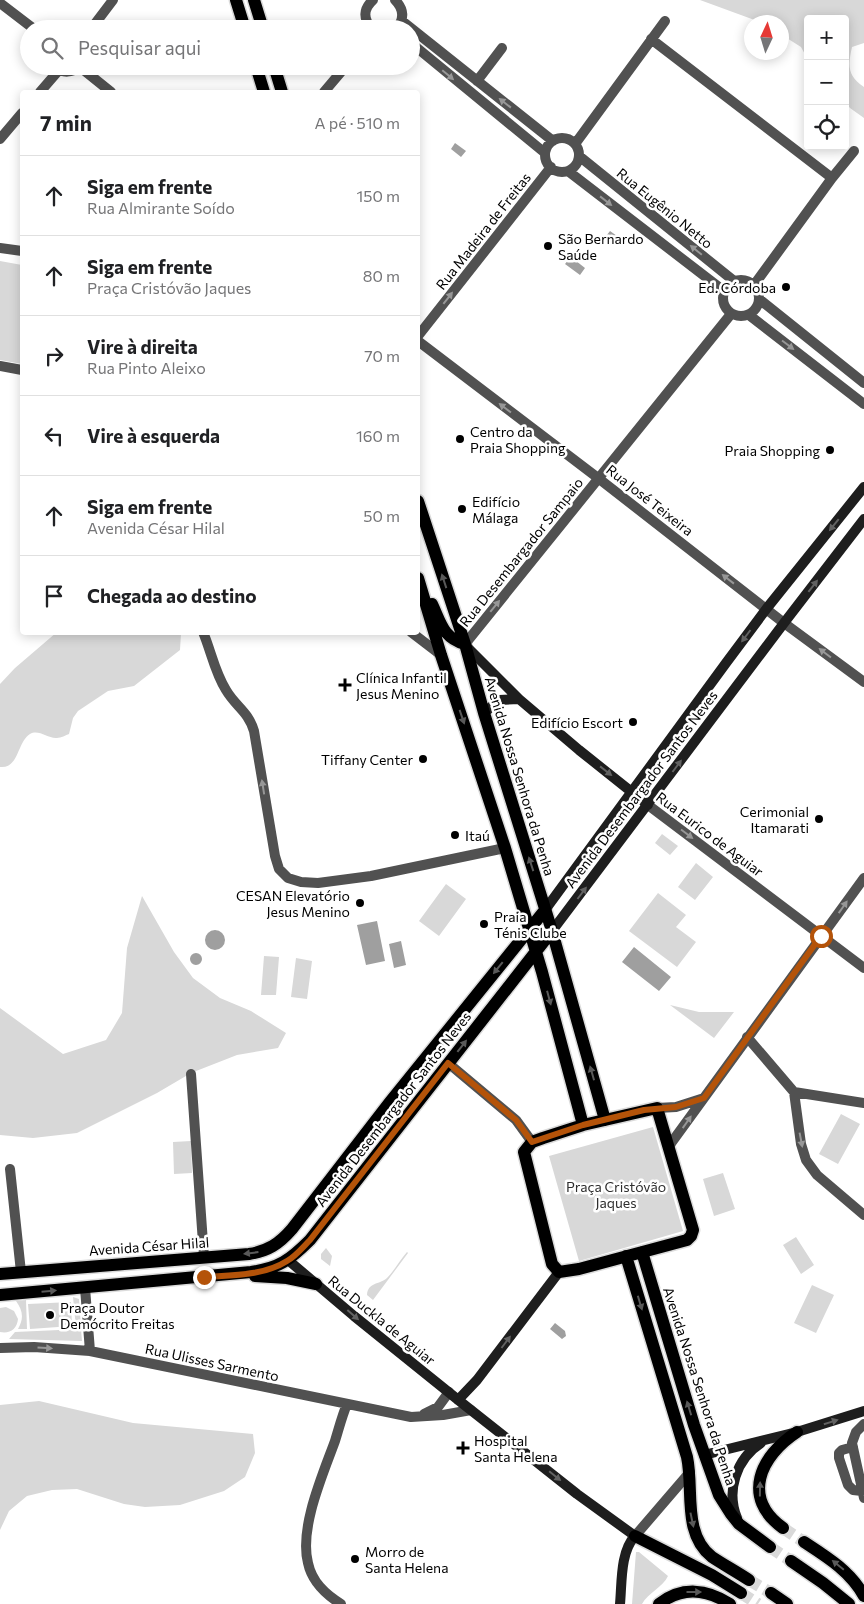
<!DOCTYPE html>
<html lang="pt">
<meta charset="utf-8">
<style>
body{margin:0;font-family:Commissioner,sans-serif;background:#f2f2f2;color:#202124}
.controls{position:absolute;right:15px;top:15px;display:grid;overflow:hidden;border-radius:5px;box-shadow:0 2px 12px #0003}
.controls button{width:45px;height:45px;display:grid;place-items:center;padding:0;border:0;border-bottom:1px solid #e0e0e0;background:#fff;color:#202124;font:25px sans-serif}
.compass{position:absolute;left:744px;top:15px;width:45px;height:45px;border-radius:50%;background:#fff;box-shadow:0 2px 12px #0003;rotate:4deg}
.stop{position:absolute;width:15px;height:15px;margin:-11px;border:4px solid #b45309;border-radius:50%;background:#fff}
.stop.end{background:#b45309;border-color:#fff;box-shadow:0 1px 5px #0008}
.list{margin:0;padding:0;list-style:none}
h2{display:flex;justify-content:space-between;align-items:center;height:65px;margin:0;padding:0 20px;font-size:21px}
h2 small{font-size:16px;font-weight:400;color:#757577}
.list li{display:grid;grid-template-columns:32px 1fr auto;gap:15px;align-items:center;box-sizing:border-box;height:80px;padding:0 20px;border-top:1px solid #e0e0e0}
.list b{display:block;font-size:19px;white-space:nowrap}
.list p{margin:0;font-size:16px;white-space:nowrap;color:#757577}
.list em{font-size:16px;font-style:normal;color:#757577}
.icon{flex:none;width:28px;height:28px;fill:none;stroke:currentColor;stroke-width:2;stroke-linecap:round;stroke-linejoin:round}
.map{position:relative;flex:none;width:864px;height:1604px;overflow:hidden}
.search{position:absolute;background:#fff;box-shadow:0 2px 12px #0003;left:20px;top:20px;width:400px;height:55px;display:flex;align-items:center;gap:12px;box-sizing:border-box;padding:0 18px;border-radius:28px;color:#757577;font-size:19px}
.panel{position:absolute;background:#fff;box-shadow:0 2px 12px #0003;left:20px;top:90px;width:400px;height:545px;border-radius:5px}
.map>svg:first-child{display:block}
.green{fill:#d8d8d8}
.water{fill:#9f9f9f}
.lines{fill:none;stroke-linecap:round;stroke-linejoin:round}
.primary-tunnel{stroke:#d9d9d9;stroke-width:12;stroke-dasharray:12 6;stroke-linecap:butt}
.primary-casing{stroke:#dbdbdb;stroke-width:15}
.minor{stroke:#515151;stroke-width:10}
.tertiary{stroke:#515151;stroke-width:10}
.secondary{stroke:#1e1e1e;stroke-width:10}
.primary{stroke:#000;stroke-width:12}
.oneway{fill:#979797}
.oneway2{fill:#626262}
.oneway3{fill:#595959}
.route{stroke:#b45309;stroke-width:6}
.poi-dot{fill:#000;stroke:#fff;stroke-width:2}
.labels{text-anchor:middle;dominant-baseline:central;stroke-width:5;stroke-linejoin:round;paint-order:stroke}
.street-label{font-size:14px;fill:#000;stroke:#fff}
.poi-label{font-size:14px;fill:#000;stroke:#fff;text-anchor:start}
.park-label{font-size:14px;fill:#2f2f2f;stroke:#fff}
</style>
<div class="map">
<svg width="864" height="1604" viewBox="0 0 864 1604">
<rect width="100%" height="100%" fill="#fff"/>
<path class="green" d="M 700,0 L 864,0 L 864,43 L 852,47 C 848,65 847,76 864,87 L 864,118 L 850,108 L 845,102 L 845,19 L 808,19 L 808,60 L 801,47 L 782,35 L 782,22 L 760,22 Z
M 0,261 L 22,265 L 22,364 L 0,360 Z
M 57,632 L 181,633 L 180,650 L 134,686 L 108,691 L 78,711 L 73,718 L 69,734 C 66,735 61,738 57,738 C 48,739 39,729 30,734 C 17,742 19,769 0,767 L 0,684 L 15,668 Z
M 662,834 L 678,846 L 670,855 L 655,843 Z
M 696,863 L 713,877 L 695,900 L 678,887 Z
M 446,884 L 466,899 L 439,936 L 419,921 Z
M 658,893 L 686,915 L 676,927 L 696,942 L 677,967 L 629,931 Z
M 142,896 L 174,952 L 193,978 L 220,998 L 251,1011 L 286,1033 L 278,1048 L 237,1055 L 191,1073 L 157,1093 L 77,1133 L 33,1138 L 0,1135 L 0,1008 L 63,1054 L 106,1040 L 122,1013 L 127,948 Z
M 264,956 L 279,957 L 276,995 L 261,995 Z
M 296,958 L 312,961 L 307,999 L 291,997 Z
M 670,1005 L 699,1012 L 734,1012 L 714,1038 Z
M 841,1114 L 860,1124 L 838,1164 L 819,1154 Z
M 653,1127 L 683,1231 L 579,1261 L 549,1156 Z
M 191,1141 L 192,1173 L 174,1174 L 173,1142 Z
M 723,1173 L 735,1209 L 714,1216 L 703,1179 Z
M 796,1237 L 814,1265 L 801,1274 L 783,1245 Z
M 326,1248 L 332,1256 L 330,1266 L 321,1259 L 321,1254 Z
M 407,1252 L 408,1253 L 373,1300 L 367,1295 C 368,1282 379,1285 387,1278 C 394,1271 400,1260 407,1252 Z
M 812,1285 L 834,1295 L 816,1333 L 794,1323 Z
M 73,1297 L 79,1299 L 81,1327 L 76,1328 Z
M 26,1300 L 27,1329 L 18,1329 C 24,1318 23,1311 16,1301 Z
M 71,1302 L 72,1326 L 30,1329 L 28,1304 Z
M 6,1307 L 14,1311 L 18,1319 C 17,1329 10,1334 0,1332 L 0,1308 Z
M 81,1329 L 82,1341 L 9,1339 L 15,1332 Z
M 39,1401 L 133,1423 L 253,1434 L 255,1453 L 245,1477 L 224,1491 L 180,1505 L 145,1507 L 124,1504 L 77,1489 L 52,1490 L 27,1496 L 9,1511 L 0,1530 L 0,1405 Z
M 636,1552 L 639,1552 L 668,1576 C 663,1587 648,1593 642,1604 L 632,1604 Z"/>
<path class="water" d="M 455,143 L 466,151 L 461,157 L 451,149 Z
M 610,231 L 617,236 L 609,245 L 603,240 Z
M 571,257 L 585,268 L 580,275 L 565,264 Z
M 377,921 L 385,961 L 366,965 L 357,925 Z
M205 940a10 10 0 1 1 20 0a10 10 0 1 1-20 0Z
M 401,941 L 406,965 L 394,968 L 389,944 Z
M 634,947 L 671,977 L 659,991 L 622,962 Z
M190 959a6 6 0 1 1 12 0a6 6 0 1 1-12 0Z
M 555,1323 L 565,1331 L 566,1336 L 562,1339 L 550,1329 Z"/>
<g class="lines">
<path class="primary-tunnel" d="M 783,1528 L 804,1542
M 770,1547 L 791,1561
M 749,1580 L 771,1593
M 741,1593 L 758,1604"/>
<defs>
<path id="primary" d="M 236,0 L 245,29
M 254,0 L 263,29
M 256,66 L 264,92
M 274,66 L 282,92
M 418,501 L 465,644 L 484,713 L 552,931 L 605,1120
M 418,578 L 441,655 L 505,848 L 542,972 L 583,1125
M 432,604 C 441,623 443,638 465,644
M 657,1108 L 693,1230 L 691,1236 L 687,1240 L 579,1269 L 559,1272 L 552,1264 L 524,1152 L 532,1142 L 543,1138 L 583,1125 Z
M 642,1252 L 694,1425 L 719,1495 L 731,1514 L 739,1524 L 770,1547
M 626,1256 L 687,1457 C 694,1489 682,1534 712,1557 C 724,1565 737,1572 749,1580
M 0,1274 L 249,1254 C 268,1251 279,1244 292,1229 L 390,1102 L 545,910
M 255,1276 L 287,1278 L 316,1284
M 0,1295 L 251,1272 C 279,1268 290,1260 310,1240 L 552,931
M 783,1528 C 741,1498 760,1456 797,1432
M 635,1536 L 712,1575 L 741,1593
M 804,1542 C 827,1557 850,1571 864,1596
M 791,1561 L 823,1583 L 849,1604
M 771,1593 L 787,1604
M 659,1604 C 682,1586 707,1589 730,1604"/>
</defs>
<use href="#primary" class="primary-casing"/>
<path class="minor" d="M 395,0 C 404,9 405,19 396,29
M 0,3 L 34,29
M 402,21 L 553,141
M 91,29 L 113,0
M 372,29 C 363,19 363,9 373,0
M 651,39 L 832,178
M 411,43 L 545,153
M 55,66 C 63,74 72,73 80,66
M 80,67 L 111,92
M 477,81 L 502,48
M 40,92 L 59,70
M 324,92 L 346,66
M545 155a17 17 0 1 1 34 0a17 17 0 1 1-34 0Z
M 0,139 L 22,113
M 575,144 L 665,21
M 579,156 L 734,281
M 568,171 L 724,291
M 0,248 L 22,251
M723 298a18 18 0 1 1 36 0a18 18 0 1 1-36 0Z
M 754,285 L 832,178 L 854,151
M 759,299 L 864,383
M 749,315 L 864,404
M 418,336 L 551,167
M 0,366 L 22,370
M 784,623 L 864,682
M 203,632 C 211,651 215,673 226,690 C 236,707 248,711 254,731 L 275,856 L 279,869 L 288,878 L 301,882 L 318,883 L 371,876 L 505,848
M 411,632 L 441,655
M 465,644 L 731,314
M 648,805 L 864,968
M 747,1037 L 794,1092 L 801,1144 L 806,1160 L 817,1175 L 864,1215
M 448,1063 L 516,1120 L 532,1142
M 191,1074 L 204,1257
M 794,1092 L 864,1103
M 657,1108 L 676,1107 L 704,1098
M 669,1146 L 864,878
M 10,1169 L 21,1272
M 85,1288 L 90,1351
M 0,1348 L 34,1347 L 90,1351 L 411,1417 L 443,1415 L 471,1410
M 424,1414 L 438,1407 L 449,1392
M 635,1536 L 690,1472
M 341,1604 C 325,1594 312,1582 308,1563 C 299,1528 323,1474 335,1441 C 339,1428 342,1416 347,1404"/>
<path class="tertiary" d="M 418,341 L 598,478 L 784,623
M 864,1424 L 856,1432 L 852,1443 L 864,1498
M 853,1447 L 842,1450 L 839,1453 L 839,1458 L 848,1485 L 853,1490 L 862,1491"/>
<path class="secondary" d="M 465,645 L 519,699 L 579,750 L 648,805
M 484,713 L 499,700 L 519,699
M 545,910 L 726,663 L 767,608 L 864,487
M 552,931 L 784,623 L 864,519
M 288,1260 L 354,1316 L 462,1403 L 577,1494 L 635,1536 C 620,1552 622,1583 620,1604
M 458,1400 L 477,1380 L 559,1272
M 704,1455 L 797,1432 L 864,1411
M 737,1518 C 726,1491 736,1459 761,1443"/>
<use href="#primary" class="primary"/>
</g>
<defs><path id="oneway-solid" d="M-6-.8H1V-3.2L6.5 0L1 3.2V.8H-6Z" transform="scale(1.25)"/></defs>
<g class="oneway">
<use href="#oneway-solid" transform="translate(448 75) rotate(40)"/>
<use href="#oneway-solid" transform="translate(505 103) rotate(-142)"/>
<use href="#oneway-solid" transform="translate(606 201) rotate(38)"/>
<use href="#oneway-solid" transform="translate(696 250) rotate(-141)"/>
<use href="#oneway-solid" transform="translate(448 298) rotate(-52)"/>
<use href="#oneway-solid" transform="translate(788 345) rotate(37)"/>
<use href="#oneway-solid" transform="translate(505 408) rotate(-143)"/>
<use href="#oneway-solid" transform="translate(728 579) rotate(-142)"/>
<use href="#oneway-solid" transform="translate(495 606) rotate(-51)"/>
<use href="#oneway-solid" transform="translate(825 653) rotate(-143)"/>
<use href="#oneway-solid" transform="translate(263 787) rotate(-99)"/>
<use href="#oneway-solid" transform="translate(687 834) rotate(37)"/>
<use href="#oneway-solid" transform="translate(843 907) rotate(-55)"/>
<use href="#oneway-solid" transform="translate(687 1122) rotate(-55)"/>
<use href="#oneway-solid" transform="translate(801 1140) rotate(79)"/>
<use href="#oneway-solid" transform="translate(45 1348) rotate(4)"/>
</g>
<g class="oneway2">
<use href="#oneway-solid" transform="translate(834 525) rotate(129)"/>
<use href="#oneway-solid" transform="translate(813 586) rotate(-52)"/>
<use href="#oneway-solid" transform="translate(746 636) rotate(127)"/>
<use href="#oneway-solid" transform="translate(677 766) rotate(-53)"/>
<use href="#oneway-solid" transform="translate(606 771) rotate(38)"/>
<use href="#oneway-solid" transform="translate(582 893) rotate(-53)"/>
<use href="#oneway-solid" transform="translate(353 1315) rotate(41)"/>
<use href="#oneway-solid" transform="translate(506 1342) rotate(-53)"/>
<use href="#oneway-solid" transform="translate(831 1422) rotate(-17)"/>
<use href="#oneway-solid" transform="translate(555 1476) rotate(39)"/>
</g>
<g class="oneway3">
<use href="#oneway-solid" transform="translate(444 581) rotate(-108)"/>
<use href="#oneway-solid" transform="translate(462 717) rotate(71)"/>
<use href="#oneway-solid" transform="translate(531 864) rotate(-108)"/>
<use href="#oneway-solid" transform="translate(498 968) rotate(129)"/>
<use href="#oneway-solid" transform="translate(549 998) rotate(75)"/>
<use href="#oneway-solid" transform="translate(462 1046) rotate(-52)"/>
<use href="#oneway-solid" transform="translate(592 1073) rotate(-106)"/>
<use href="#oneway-solid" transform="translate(251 1253) rotate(173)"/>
<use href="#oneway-solid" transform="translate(49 1291) rotate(-5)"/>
<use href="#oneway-solid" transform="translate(640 1303) rotate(73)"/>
<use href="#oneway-solid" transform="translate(689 1408) rotate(-107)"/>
<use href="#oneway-solid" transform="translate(760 1489) rotate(-89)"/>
<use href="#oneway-solid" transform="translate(692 1520) rotate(78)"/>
<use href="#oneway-solid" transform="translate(838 1565) rotate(-141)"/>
<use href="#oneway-solid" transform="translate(694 1592)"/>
</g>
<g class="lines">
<path class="route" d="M 204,1277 C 231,1275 264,1276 287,1261 C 296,1256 303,1247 310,1240 L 448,1063 L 516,1120 L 532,1142 L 583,1125 L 644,1110 L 676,1107 L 704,1098 L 821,936"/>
</g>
<g class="poi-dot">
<circle cx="548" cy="246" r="5"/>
<circle cx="786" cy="287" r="5"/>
<circle cx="460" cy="439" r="5"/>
<circle cx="830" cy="450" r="5"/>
<circle cx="462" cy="509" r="5"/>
<path d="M342.5 677.5h5v5h5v5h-5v5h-5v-5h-5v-5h5z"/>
<circle cx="633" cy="722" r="5"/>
<circle cx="423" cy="759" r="5"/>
<circle cx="819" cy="819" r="5"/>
<circle cx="455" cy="835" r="5"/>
<circle cx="360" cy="903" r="5"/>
<circle cx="484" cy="924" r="5"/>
<circle cx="50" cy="1315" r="5"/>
<path d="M460.5 1440.5h5v5h5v5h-5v5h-5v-5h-5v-5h5z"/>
<circle cx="355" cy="1559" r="5"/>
</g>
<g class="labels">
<g class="street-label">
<text transform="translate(665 208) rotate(39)">Rua Eugênio Netto</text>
<text transform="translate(483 231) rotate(-52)">Rua Madeira de Freitas</text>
<text transform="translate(650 500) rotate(38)">Rua José Teixeira</text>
<text transform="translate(521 552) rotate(-51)">Rua Desembargador Sampaio</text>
<text transform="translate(520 776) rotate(73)">Avenida Nossa Senhora da Penha</text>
<text transform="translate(641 789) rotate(-53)">Avenida Desembargador Santos Neves</text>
<text transform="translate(710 834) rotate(37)">Rua Eurico de Aguiar</text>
<text transform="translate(393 1109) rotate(-52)">Avenida Desembargador Santos Neves</text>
<text transform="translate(149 1246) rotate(-4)">Avenida César Hilal</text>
<text transform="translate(382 1320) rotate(39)">Rua Duckla de Aguiar</text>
<text transform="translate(212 1362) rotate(12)">Rua Ulisses Sarmento</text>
<text transform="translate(700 1386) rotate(72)">Avenida Nossa Senhora da Penha</text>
</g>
<g class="poi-label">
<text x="558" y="238">São Bernardo<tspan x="558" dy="16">Saúde</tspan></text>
<text x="776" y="287" text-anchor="end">Ed. Córdoba</text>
<text x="470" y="431">Centro da<tspan x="470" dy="16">Praia Shopping</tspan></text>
<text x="820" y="450" text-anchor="end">Praia Shopping</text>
<text x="472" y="501">Edifício<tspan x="472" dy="16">Málaga</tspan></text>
<text x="356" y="677">Clínica Infantil<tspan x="356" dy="16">Jesus Menino</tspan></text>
<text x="623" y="722" text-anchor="end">Edifício Escort</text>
<text x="413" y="759" text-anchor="end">Tiffany Center</text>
<text x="809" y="811" text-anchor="end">Cerimonial<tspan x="809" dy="16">Itamarati</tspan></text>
<text x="465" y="835">Itaú</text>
<text x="350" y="895" text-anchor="end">CESAN Elevatório<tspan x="350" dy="16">Jesus Menino</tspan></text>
<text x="494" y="916">Praia<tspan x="494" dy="16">Ténis Clube</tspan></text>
<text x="60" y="1307">Praça Doutor<tspan x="60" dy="16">Demócrito Freitas</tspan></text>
<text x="474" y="1440">Hospital<tspan x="474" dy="16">Santa Helena</tspan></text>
<text x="365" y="1551">Morro de<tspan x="365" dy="16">Santa Helena</tspan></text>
</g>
<g class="park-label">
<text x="616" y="1186">Praça Cristóvão<tspan x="616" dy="16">Jaques</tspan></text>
</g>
</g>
</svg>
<div class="controls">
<button>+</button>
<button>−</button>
<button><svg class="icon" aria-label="locate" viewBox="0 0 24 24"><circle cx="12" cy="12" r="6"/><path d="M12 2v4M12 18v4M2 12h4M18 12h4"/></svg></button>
</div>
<svg class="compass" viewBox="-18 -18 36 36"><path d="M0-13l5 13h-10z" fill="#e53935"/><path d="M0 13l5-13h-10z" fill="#757577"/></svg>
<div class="stop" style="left:821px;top:936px"></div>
<div class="stop end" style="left:204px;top:1277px"></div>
<div class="search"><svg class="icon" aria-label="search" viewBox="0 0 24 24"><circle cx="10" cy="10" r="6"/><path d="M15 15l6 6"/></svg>Pesquisar aqui</div>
<section class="panel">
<h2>7 min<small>A pé · 510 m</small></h2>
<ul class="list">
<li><svg class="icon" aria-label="ahead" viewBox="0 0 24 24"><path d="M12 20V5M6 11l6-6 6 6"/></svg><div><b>Siga em frente</b><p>Rua Almirante Soído</p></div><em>150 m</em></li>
<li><svg class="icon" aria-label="ahead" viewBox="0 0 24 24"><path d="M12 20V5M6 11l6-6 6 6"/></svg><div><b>Siga em frente</b><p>Praça Cristóvão Jaques</p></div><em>80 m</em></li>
<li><svg class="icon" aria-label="right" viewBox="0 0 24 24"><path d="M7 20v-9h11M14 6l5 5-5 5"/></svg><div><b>Vire à direita</b><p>Rua Pinto Aleixo</p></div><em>70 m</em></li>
<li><svg class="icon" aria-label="left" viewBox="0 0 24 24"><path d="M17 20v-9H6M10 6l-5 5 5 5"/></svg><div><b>Vire à esquerda</b></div><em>160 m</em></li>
<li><svg class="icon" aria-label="ahead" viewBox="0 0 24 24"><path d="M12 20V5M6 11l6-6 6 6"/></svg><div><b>Siga em frente</b><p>Avenida César Hilal</p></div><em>50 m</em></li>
<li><svg class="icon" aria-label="arrive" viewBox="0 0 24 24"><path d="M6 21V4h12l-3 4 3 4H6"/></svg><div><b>Chegada ao destino</b></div></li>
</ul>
</section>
</div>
